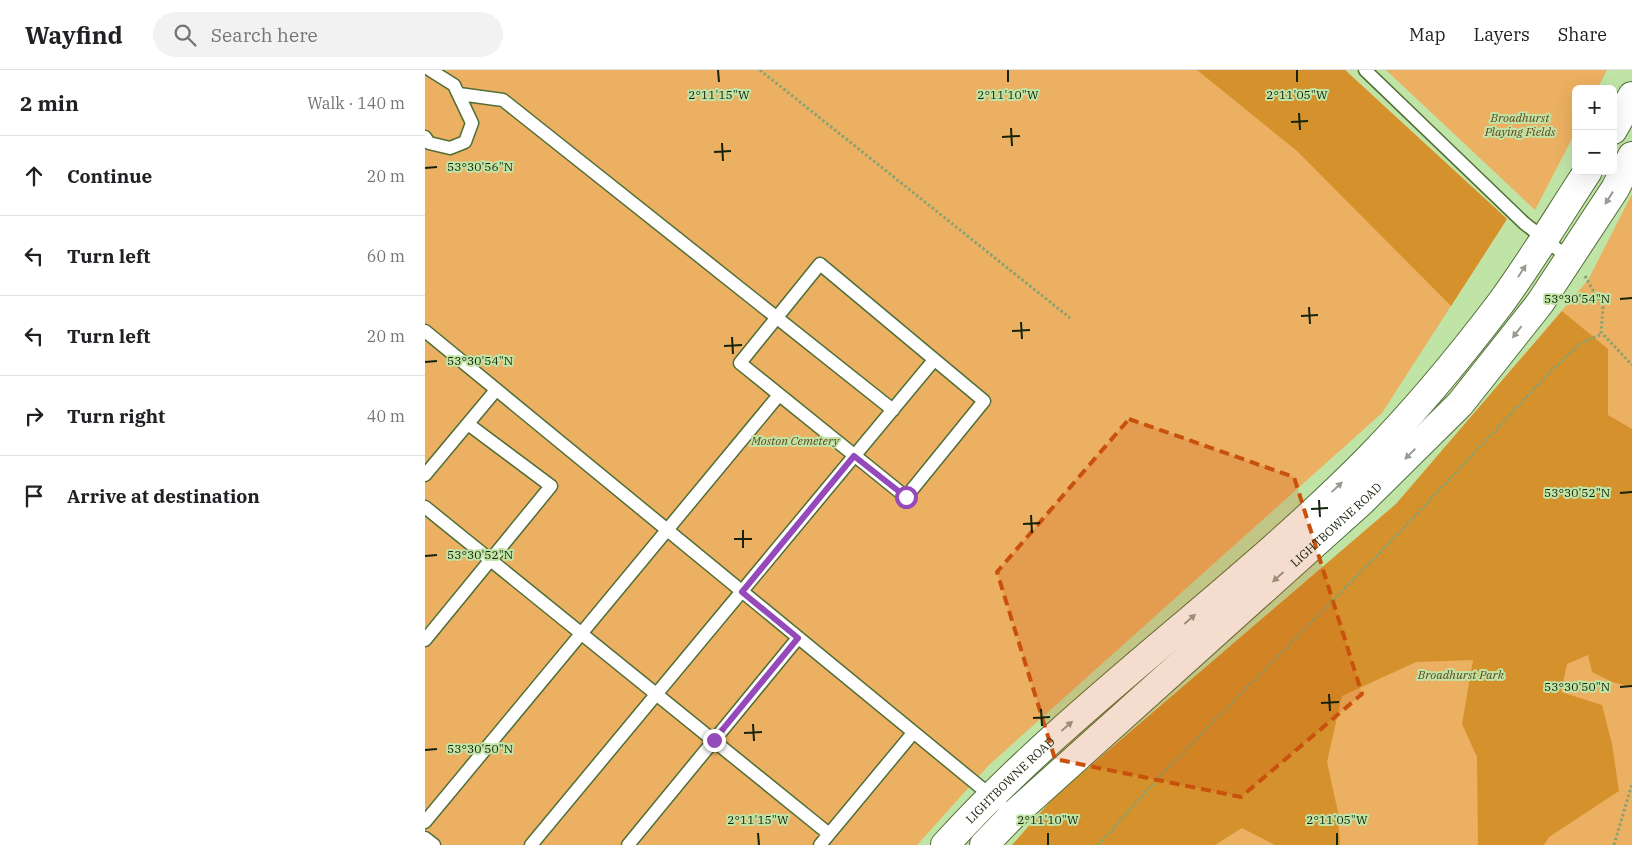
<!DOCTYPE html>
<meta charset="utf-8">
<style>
body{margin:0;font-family:"IBM Plex Serif",serif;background:#f2f2f2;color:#202124}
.controls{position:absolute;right:15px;top:15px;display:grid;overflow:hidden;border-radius:8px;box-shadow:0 5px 20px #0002}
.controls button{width:45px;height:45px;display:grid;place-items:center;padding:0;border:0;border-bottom:1px solid #e0e0e0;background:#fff;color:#202124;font:25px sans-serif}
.stop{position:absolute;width:15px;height:15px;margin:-11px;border:4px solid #954abc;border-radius:50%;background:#fff}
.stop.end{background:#954abc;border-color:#fff;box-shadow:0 1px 5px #0008}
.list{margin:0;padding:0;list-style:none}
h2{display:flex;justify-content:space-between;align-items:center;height:65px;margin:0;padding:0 20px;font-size:21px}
h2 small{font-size:16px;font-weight:400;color:#757577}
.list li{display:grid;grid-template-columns:32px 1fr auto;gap:15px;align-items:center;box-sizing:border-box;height:80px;padding:0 20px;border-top:1px solid #e0e0e0}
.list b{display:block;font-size:19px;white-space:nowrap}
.list em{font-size:16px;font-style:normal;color:#757577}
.icon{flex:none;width:28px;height:28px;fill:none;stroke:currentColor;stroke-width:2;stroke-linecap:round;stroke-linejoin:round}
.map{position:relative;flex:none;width:1207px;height:775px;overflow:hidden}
header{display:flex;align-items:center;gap:30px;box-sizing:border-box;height:70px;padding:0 25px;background:#fff;border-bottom:1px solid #e0e0e0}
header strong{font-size:24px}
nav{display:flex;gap:28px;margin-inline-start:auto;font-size:18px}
.search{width:350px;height:45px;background:#f2f2f2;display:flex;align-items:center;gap:12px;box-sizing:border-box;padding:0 18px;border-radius:28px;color:#757577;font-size:19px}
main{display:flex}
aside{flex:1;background:#fff}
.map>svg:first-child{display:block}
.green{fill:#ecb062}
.forest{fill:#d5912b}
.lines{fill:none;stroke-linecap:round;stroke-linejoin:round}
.lane-casing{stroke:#506e36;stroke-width:15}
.secondary-casing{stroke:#506e36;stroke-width:30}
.path{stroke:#87a372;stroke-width:3;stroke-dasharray:2.5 2.5;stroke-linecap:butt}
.lane{stroke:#fff;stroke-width:12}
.secondary{stroke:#fff;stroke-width:28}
.oneway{fill:#969c91}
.route{stroke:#954abc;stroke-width:6}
.marked{fill:#c8510c;fill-opacity:0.2;stroke:#c8510c;stroke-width:4;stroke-dasharray:10 6;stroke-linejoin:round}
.ticks{fill:none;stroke:#16230b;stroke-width:2}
.labels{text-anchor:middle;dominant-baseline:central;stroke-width:4;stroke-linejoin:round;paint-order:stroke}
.park-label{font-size:12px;font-style:italic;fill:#61451e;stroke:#c0e4a6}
.street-label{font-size:12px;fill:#16230b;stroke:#c0e4a6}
.ticks-label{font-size:12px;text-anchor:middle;fill:#16230b;stroke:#c0e4a6;stroke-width:4;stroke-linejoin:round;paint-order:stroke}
</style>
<header>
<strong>Wayfind</strong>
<div class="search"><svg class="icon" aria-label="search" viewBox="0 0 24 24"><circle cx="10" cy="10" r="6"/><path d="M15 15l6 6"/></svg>Search here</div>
<nav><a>Map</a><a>Layers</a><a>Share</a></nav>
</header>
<main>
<aside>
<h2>2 min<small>Walk · 140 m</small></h2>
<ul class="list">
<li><svg class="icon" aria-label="ahead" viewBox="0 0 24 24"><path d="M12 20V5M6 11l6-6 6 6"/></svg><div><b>Continue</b></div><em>20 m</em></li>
<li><svg class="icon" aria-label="left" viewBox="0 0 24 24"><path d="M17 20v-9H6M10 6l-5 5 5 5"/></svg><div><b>Turn left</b></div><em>60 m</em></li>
<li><svg class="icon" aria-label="left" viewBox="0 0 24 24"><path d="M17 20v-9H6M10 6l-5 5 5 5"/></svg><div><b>Turn left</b></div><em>20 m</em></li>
<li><svg class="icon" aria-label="right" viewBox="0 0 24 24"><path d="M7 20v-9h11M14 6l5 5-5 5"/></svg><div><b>Turn right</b></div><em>40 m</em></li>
<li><svg class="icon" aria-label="arrive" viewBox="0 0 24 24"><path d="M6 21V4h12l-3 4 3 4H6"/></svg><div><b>Arrive at destination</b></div></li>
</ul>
</aside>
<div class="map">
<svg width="1207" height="775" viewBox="0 0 1207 775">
<rect width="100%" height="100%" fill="#c0e4a6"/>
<path class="green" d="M 0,0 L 920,0 L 1082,149 L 957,343 L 564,695 L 492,775 L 0,775 Z
M 961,0 L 1182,0 L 1172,19 L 1151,19 L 1151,61 L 1110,140 Z
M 1207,124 L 1207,775 L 587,775 L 810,572 L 971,434 L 1163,210 Z"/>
<path class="forest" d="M 772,0 L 920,0 L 1082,149 L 1026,236 L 872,81 Z
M 1137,241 L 1183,279 L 1183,345 L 1207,359 L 1207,617 L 1187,612 L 1167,602 L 1163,585 L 1142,594 L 1136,622 L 1177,635 L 1187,674 L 1194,721 L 1124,767 L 1119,775 L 1053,775 L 1052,687 L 1037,654 L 1048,590 L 991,592 L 917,626 L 902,692 L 913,742 L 915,775 L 850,775 L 817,758 L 790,775 L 587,775 L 629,727 L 971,434 Z"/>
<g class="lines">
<defs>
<path id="lane" d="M 940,0 L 1099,153 L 1145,189
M 34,24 L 78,30 L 468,340
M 0,67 L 4,73 L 25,78 L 40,72 L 47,53 L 29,15 L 5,0
M 395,194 L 559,331 L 481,427 L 315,293 Z
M 0,261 L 565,725 L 587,746
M 0,405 L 71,320
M 0,437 L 404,764
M 0,570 L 126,416 L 43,354
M 0,752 L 354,325
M 0,768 L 9,775
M 106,775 L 509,290
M 203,775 L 373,568
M 395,775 L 488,663"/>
<g id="secondary">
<path d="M 1188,60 L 1207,26"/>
<path id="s1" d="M 520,775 C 649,633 809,525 944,388 C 990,341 1034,288 1075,234 C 1106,192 1134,145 1163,101"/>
<path id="s2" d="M 559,775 L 587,746 L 937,431 L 1035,334 L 1115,233 L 1190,119 L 1207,86"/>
</g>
</defs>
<use href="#lane" class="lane-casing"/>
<use href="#secondary" class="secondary-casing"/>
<path class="path" d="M 335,0 L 645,248
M 1160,206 L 1178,238 L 1176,262 L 1207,295
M 673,775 L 736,705 L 975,462 L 1124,303 L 1156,273 L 1177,264
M 1189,775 L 1207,714"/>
<use href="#lane" class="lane"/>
<use href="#secondary" class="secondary"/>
</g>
<defs><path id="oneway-solid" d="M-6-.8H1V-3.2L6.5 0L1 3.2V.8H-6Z" transform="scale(1.25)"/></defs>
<g class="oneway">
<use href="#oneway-solid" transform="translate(1184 128) rotate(122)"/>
<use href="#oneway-solid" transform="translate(1097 201) rotate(-57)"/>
<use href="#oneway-solid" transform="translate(1092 262) rotate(128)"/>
<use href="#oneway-solid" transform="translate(985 384) rotate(135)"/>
<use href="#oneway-solid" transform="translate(912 417) rotate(-43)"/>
<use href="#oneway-solid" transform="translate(853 507) rotate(138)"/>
<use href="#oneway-solid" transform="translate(765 549) rotate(-41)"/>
<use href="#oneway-solid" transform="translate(642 656) rotate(-41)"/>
</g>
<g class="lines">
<path class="route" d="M 289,670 L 373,568 L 317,522 L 429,386 L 481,427"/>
</g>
<path class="marked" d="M 704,349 L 869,407 L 937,624 L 816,727 L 630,689 L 572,502 Z"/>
<path class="ticks" d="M 293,0 L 294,12M 583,0 L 583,12M 872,0 L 872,12M 874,43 L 875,60M 866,52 L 883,51M 586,58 L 587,76M 577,67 L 595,66M 297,73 L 298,91M 289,82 L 306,81M 0,98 L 12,97M 1195,229 L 1207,228M 884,237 L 885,254M 876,246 L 893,245M 596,252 L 597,269M 587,261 L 605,260M 307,267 L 308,284M 299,276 L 317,275M 0,292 L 12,291M 1195,423 L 1207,422M 894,430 L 895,447M 886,439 L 903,438M 606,445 L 607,463M 598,454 L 615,453M 318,460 L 318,478M 309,469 L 327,469M 0,486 L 12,485M 1195,617 L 1207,616M 904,624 L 905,641M 896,633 L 914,632M 616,639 L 617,656M 608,648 L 625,647M 328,654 L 329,671M 319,663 L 337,662M 0,680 L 12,679M 333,763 L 334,775M 623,763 L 623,775M 912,763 L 912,775"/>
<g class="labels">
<g class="park-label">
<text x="1095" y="47">Broadhurst<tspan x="1095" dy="14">Playing Fields</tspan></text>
<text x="370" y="370">Moston Cemetery</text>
<text x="1036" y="604">Broadhurst Park</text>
</g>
<g class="street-label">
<text stroke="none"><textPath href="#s2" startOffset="476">LIGHTBOWNE ROAD</textPath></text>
<text stroke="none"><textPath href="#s1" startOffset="92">LIGHTBOWNE ROAD</textPath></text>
</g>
</g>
<g class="ticks-label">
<text x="294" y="29">2°11'15"W</text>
<text x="583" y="29">2°11'10"W</text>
<text x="872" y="29">2°11'05"W</text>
<text x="55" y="101">53°30'56"N</text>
<text x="1152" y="233">53°30'54"N</text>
<text x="55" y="295">53°30'54"N</text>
<text x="1152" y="427">53°30'52"N</text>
<text x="55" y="489">53°30'52"N</text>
<text x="1152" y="621">53°30'50"N</text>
<text x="55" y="683">53°30'50"N</text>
<text x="333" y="754">2°11'15"W</text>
<text x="623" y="754">2°11'10"W</text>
<text x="912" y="754">2°11'05"W</text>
</g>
</svg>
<div class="controls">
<button>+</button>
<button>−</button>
</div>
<div class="stop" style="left:481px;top:427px"></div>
<div class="stop end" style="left:289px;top:670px"></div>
</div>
</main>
